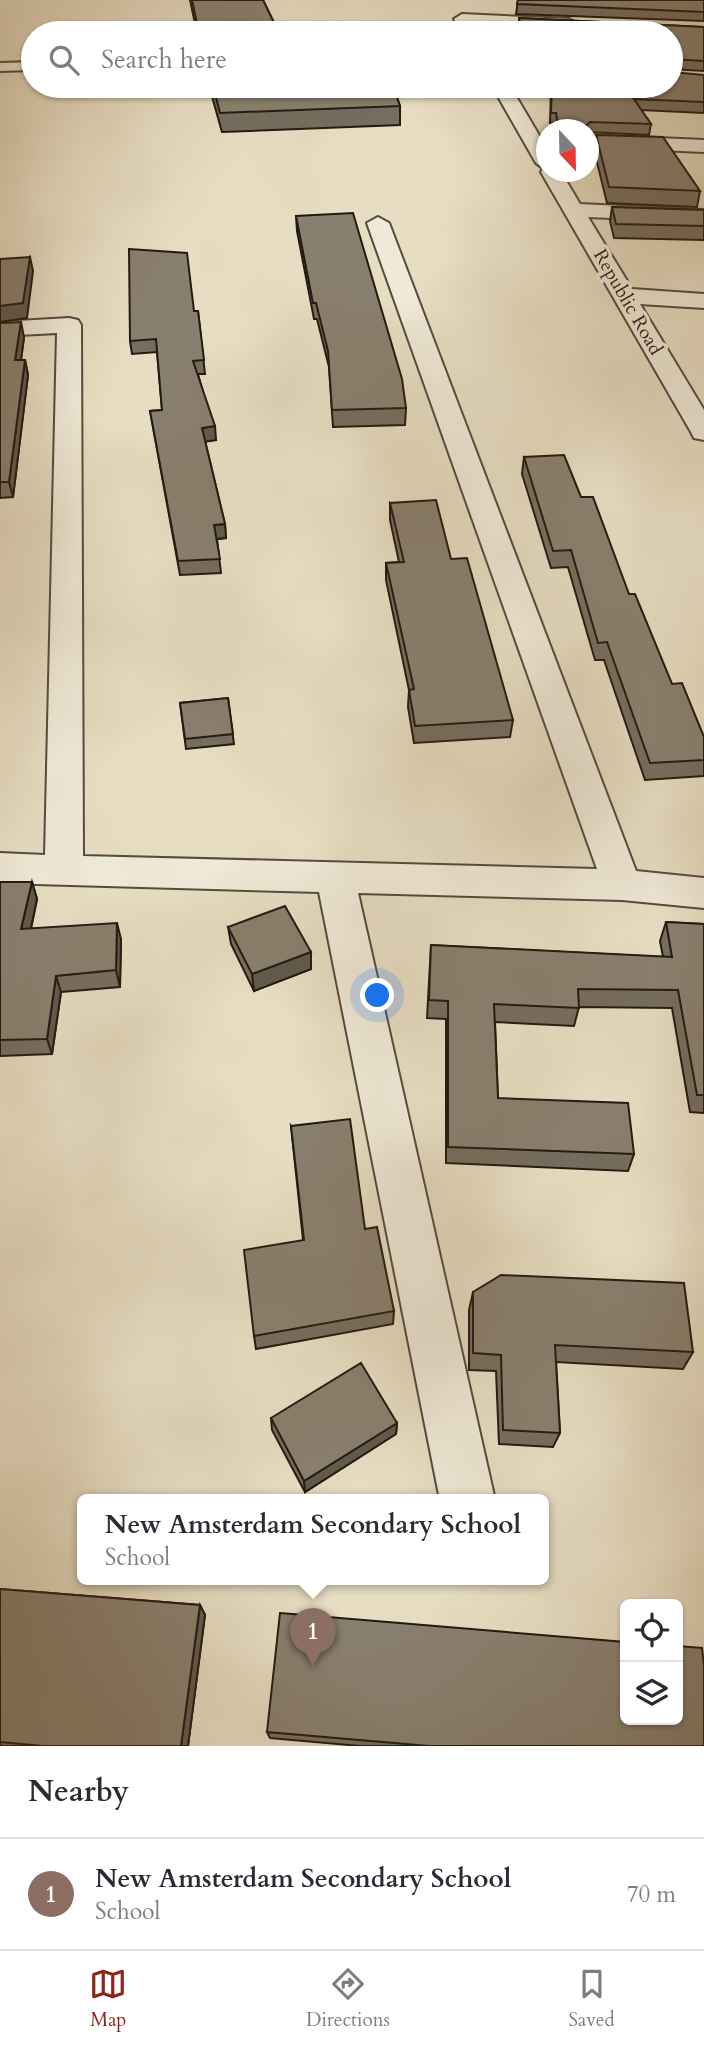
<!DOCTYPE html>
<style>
body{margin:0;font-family:Cardo,serif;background:#f7f7f7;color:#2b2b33}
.controls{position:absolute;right:21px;bottom:21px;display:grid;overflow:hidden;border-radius:10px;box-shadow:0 2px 5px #0004}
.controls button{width:63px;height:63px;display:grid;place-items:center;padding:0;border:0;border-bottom:2px solid #e1e1e2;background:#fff;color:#2b2b33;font:35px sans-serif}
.compass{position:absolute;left:536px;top:119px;width:63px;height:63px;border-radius:50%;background:#fff;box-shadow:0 2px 5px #0004;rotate:158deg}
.you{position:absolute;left:378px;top:996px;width:24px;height:24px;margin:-18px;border:5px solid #fff;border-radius:50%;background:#1a73e8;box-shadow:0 0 0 10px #1a73e833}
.badge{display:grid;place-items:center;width:46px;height:46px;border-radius:50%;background:#8f2418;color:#fff;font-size:23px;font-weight:700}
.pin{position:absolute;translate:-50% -58px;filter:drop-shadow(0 2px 4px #0008)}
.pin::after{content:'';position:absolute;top:37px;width:24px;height:21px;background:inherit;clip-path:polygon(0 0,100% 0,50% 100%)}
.popup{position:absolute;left:77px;top:1494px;width:472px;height:91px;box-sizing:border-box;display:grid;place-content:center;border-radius:10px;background:#fff;filter:drop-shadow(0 2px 5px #0005);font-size:23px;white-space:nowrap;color:#7c7c81}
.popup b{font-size:26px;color:#2b2b33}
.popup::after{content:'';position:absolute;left:50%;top:100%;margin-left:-14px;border:14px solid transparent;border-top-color:#fff}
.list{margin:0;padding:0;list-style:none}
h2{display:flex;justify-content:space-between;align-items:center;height:91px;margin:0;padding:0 28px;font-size:30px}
h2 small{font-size:23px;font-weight:400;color:#7c7c81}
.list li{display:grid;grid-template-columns:46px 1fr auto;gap:21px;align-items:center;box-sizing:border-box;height:112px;padding:0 28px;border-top:2px solid #e1e1e2}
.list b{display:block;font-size:26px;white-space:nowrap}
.list p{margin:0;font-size:23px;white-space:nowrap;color:#7c7c81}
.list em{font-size:23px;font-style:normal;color:#7c7c81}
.icon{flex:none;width:38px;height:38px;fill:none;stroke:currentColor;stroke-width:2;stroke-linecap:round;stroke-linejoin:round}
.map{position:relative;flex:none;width:704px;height:1746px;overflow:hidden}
.search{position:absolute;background:#fff;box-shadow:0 2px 5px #0004;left:21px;right:21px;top:21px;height:77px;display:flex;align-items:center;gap:18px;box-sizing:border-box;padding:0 24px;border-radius:38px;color:#7c7c81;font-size:26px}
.sheet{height:203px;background:#fff}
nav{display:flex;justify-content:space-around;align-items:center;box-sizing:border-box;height:98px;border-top:2px solid #e1e1e2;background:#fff;font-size:19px;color:#7c7c81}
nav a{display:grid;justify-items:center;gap:4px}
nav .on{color:#8f2418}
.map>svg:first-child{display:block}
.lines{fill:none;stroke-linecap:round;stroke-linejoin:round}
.lane-casing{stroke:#554b3e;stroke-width:4}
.street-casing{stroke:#554b3e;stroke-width:4}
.lane{fill:#efe9d7;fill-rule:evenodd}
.street{fill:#efe9d7;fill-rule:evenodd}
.wall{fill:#766d5f;stroke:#241a12;stroke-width:2}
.shaded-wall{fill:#60594d;stroke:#241a12;stroke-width:2}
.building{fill:#897f6e;stroke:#241a12;stroke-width:2}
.labels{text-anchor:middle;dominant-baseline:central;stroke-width:7;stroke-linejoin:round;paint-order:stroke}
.far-street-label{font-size:19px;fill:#241a12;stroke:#efe9d7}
</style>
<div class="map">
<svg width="704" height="1746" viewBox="0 0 704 1746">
<rect width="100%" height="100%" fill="#e7ddc2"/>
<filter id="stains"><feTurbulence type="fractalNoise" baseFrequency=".00286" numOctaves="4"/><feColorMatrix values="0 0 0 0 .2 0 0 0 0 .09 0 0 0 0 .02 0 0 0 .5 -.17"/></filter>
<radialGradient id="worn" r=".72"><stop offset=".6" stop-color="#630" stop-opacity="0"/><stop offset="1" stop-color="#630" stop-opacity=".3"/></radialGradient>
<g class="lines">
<defs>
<path id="lane" d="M 33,62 L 33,70 L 0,71 L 0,63 Z"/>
<path id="street" d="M 462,14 L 569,19 L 577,24 L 569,29 L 456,22 L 454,19 Z
M 492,86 L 510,86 L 546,147 L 546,172 L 561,172 L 580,204 L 704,210 L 704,222 L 588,217 L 632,289 L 704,294 L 704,308 L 640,304 L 704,410 L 704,440 L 694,438 L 691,432 L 541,172 L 543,168 L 536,163 Z
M 588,135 L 704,140 L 704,152 L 588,147 Z
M 378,217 L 389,223 L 636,871 L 704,878 L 704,908 L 622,900 L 358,893 L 495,1500 L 440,1500 L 319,892 L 0,883 L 0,853 L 45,855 L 57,333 L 0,336 L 0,322 L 69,318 L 78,320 L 81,325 L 83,856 L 597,869 L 367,223 Z"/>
</defs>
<use href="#lane" class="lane-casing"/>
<use href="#street" class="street-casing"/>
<use href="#lane" class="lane"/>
<use href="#street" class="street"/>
</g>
<path class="wall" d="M 190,0 L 263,0 L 279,33 L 197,33 Z
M 518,0 L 704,0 L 704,21 L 516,14 Z
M 519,18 L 704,27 L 704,71 L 671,69 L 671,33 L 519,33 Z
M 704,75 L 704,113 L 641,110 L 651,124 L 649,135 L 589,132 L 589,130 L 556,130 L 555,123 L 550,123 L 551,87 L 539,87 L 539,86 L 671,86 Z
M 209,86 L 393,86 L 400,106 L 400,125 L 222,132 Z
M 596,135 L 700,191 L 697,207 L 607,203 L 594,150 Z
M 612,207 L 704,210 L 704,240 L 614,238 L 610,221 Z
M 296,216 L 406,408 L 405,425 L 333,427 L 329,367 L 317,319 L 314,319 L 297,231 Z
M 194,311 L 198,311 L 205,374 L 198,374 L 216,440 L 205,441 L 225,524 L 226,538 L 217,539 L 221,573 L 180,575 L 150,411 L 162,410 L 157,352 L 132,354 L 130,341 Z
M 0,323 L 24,337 L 21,360 L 25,360 L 28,375 L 13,497 L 0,498 Z
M 524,457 L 581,497 L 672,684 L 704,737 L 704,776 L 645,780 L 604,660 L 595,660 L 568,567 L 551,568 L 522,474 Z
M 390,503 L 451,559 L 513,720 L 510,737 L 414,743 L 408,707 L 409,690 L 386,580 L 386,563 L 399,562 L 390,520 Z
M 228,698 L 234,744 L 186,749 L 180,703 Z
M 0,882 L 32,882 L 37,899 L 31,929 L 121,939 L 120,987 L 61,992 L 52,1054 L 0,1056 Z
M 666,922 L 704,924 L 704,1113 L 690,1112 L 672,1008 L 579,1007 L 574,1026 L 495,1022 L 498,1098 L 634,1154 L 628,1171 L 446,1163 L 446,1019 L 427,1018 L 431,945 L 663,957 L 660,941 Z
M 228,927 L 311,952 L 311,969 L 254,991 L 231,944 Z
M 291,1126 L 365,1229 L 394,1311 L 393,1324 L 256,1349 L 254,1336 L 303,1240 Z
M 473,1292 L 693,1352 L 683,1369 L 556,1362 L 560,1433 L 553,1447 L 499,1444 L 496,1371 L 469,1370 L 469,1310 Z
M 271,1418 L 397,1423 L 396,1434 L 305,1492 L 272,1430 Z
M 0,1589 L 200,1605 L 205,1615 L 188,1746 L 0,1746 Z
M 267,1732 L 704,1746 L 360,1746 L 270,1738 Z"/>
<path class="shaded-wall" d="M 30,257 L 33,271 L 27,318 L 0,322 L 0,306 Z
M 21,322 L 24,337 L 19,375 L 15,360 Z
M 25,360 L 28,375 L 13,497 L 9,482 Z
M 215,426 L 216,440 L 204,442 L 202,428 Z
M 225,524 L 226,538 L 216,539 L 214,525 Z
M 32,882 L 37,899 L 27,946 L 21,929 Z
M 117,923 L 121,939 L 120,987 L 116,970 Z
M 311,952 L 311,969 L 254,991 L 252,974 Z
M 56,976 L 61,992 L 52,1054 L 47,1039 Z
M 397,1423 L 396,1434 L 305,1492 L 304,1481 Z
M 200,1605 L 205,1615 L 188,1746 L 181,1746 Z"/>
<path class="building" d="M 192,0 L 263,0 L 279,33 L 199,33 Z
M 518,0 L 704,0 L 704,12 L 517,4 Z
M 519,18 L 704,27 L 704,61 L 673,59 L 671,69 L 671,33 L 521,33 Z
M 671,72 L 704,75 L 704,102 L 634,99 L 651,124 L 590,122 L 587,125 L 558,125 L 556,113 L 551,113 L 552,86 L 671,86 Z
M 213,86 L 393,86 L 400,106 L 220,113 Z
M 596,135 L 663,137 L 700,191 L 609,187 Z
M 612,207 L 704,210 L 704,226 L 616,224 Z
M 353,213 L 402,379 L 406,408 L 332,410 L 328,351 L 316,303 L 313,303 L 296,216 Z
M 129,249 L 187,253 L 194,311 L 198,311 L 204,360 L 193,361 L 215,426 L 202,428 L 225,524 L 214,525 L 220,559 L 178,561 L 150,411 L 162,410 L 156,339 L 130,341 Z
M 30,257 L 23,303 L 0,306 L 0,259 Z
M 21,322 L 15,360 L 25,360 L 9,482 L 0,482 L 0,323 Z
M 564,455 L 581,497 L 593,497 L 629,594 L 635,594 L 672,684 L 682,683 L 704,737 L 704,760 L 650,763 L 607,642 L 598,643 L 571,550 L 553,551 L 524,457 Z
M 436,500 L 451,559 L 467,558 L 513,720 L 415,726 L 409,690 L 414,689 L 386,563 L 404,562 L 390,503 Z
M 228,698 L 233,734 L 185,739 L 180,703 Z
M 0,882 L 32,882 L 21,929 L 117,923 L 116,970 L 56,976 L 47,1039 L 0,1040 Z
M 285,906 L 311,952 L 252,974 L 228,927 Z
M 666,922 L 704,924 L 704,1095 L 697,1095 L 678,990 L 578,989 L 579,1008 L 494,1004 L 498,1098 L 628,1103 L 634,1154 L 448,1147 L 448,1001 L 429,1000 L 431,945 L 672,957 Z
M 350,1119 L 365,1229 L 377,1227 L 394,1311 L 254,1336 L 244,1250 L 304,1240 L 291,1126 Z
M 501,1275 L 684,1283 L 693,1352 L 555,1345 L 560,1433 L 503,1430 L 501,1355 L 473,1353 L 473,1292 Z
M 361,1363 L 397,1423 L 304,1481 L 271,1418 Z
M 0,1589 L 200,1605 L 181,1746 L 43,1746 L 0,1742 Z
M 280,1613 L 625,1642 L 625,1720 L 678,1720 L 678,1646 L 702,1648 L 704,1666 L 704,1746 L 429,1746 L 267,1732 Z"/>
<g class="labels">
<g class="far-street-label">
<text transform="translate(628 302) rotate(60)">Republic Road</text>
</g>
</g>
<rect width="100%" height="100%" filter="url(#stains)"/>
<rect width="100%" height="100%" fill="url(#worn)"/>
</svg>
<div class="controls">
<button><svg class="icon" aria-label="locate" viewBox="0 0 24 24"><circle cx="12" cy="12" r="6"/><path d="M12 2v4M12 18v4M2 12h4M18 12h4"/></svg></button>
<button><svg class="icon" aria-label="layers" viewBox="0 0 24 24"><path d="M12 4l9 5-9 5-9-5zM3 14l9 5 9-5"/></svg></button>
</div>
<svg class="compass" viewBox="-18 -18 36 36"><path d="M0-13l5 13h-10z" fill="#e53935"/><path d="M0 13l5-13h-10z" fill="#7c7c81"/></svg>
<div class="you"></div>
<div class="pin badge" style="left:313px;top:1666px;background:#8d6e63">1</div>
<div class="popup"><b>New Amsterdam Secondary School</b>School</div>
<div class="search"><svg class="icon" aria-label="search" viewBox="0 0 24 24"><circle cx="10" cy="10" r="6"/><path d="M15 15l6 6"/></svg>Search here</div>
</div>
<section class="sheet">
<h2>Nearby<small></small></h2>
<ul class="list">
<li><span class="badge" style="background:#8d6e63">1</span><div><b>New Amsterdam Secondary School</b><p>School</p></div><em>70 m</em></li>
</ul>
</section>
<nav>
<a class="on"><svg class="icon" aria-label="map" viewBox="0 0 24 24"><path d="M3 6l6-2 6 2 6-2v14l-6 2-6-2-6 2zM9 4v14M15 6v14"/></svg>Map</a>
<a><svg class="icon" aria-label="directions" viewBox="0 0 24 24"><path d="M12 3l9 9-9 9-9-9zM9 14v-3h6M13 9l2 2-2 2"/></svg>Directions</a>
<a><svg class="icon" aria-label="saved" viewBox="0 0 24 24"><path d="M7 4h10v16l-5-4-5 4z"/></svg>Saved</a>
</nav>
